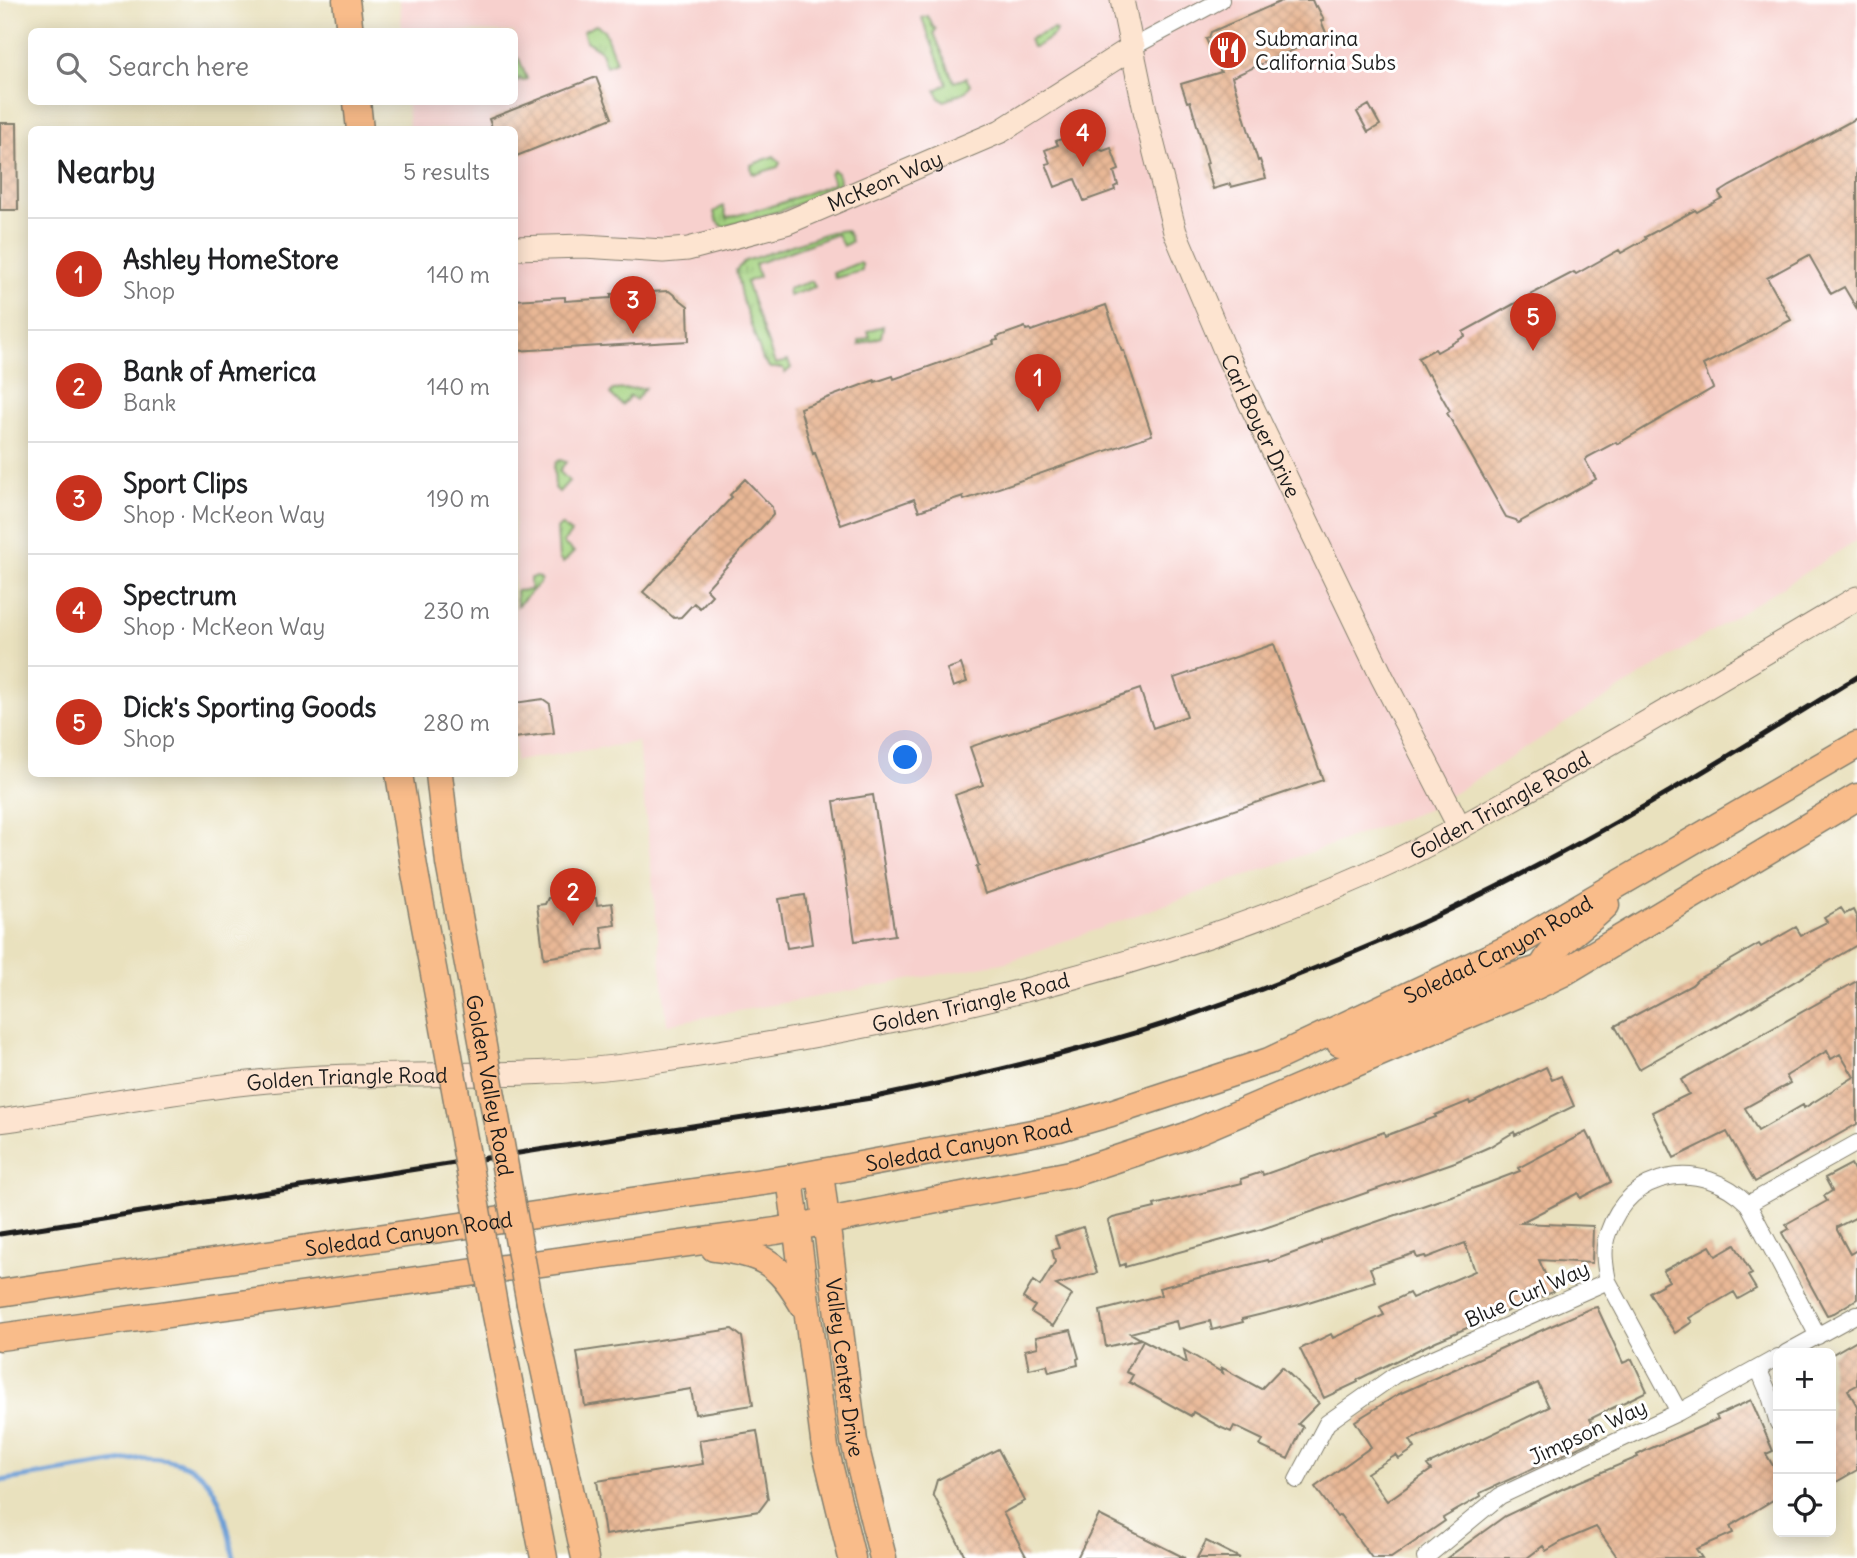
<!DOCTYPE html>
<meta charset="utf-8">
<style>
body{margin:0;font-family:Delius,sans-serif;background:#f6f6f6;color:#202124}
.controls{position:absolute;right:21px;bottom:21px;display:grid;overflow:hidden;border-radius:10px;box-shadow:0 4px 18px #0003}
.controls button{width:63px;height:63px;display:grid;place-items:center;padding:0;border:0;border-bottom:2px solid #e0e0e0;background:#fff;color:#202124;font:35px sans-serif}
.you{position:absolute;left:906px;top:758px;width:24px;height:24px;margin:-18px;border:5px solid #fff;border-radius:50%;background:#1a73e8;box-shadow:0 0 0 10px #1a73e833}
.badge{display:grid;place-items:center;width:46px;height:46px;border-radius:50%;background:#c8321e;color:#fff;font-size:23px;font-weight:700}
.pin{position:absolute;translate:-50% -58px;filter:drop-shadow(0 2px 4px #0008)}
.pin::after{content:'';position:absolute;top:37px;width:24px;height:21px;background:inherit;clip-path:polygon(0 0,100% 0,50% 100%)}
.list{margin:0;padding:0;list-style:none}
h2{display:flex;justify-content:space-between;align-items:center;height:91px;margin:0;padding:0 28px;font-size:30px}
h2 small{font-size:23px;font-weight:400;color:#757577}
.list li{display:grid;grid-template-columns:46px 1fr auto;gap:21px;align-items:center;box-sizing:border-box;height:112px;padding:0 28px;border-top:2px solid #e0e0e0}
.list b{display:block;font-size:26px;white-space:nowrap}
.list p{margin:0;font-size:23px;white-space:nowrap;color:#757577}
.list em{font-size:23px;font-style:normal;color:#757577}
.icon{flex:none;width:38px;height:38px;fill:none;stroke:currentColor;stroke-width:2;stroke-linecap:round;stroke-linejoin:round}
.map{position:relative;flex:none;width:1857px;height:1558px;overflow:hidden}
.search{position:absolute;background:#fff;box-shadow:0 4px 18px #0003;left:28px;top:28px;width:490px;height:77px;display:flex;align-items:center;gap:18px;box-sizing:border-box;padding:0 24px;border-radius:10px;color:#757577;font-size:26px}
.panel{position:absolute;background:#fff;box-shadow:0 4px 18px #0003;left:28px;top:126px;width:490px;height:651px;border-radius:10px}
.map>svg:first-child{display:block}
.built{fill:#f7d0cd}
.grass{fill:url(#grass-tufts);stroke:#60784e;stroke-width:2}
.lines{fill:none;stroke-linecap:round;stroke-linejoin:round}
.stream{stroke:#6b9ed6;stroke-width:5}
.building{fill:url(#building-cross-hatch);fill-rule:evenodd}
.street-casing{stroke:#827e6d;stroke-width:18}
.secondary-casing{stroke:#827e6d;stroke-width:25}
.primary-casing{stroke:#827e6d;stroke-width:29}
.street{stroke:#fff;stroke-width:16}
.secondary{stroke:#fde4d0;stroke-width:23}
.primary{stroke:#f9bc8a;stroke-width:26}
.rail{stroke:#1c1c1c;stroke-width:5}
.primary-bridge-casing{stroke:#827e6d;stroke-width:29;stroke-linecap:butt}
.primary-bridge{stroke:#f9bc8a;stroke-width:26}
.labels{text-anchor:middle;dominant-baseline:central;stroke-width:6;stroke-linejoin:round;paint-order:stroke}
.poi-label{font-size:21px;fill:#1c1c1c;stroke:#fff;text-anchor:start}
.street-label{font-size:21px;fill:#1c1c1c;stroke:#fff}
</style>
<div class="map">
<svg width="1857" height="1558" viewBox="0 0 1857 1558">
<defs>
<pattern id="grass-tufts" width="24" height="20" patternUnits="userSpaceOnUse" patternTransform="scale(1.75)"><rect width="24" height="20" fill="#a5d381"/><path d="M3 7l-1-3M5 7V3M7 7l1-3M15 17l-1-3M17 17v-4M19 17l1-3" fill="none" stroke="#8db56f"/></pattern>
<pattern id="building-cross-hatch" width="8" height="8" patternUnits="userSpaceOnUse" patternTransform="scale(1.75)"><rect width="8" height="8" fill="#e9b896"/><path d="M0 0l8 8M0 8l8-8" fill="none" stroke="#c79e81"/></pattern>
</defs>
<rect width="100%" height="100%" fill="#fff"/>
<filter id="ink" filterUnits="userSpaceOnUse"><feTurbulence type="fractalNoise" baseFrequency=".0143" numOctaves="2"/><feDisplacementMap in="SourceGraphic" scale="14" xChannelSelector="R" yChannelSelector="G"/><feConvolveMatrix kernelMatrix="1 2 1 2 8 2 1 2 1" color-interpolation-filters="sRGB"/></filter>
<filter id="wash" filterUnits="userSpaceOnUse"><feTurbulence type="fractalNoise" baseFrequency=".00686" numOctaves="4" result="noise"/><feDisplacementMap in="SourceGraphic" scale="28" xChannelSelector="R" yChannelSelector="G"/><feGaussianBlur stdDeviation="1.57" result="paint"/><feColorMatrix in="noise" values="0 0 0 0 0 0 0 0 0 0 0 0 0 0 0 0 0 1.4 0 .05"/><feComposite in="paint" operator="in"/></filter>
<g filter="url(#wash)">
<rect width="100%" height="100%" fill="#e9e1be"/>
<path class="built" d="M 400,0 L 1857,0 L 1857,540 L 1427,810 L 1007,962 L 667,1024 L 638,742 L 515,761 L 514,130 L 409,129 L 407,102 L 514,102 L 514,32 L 402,31 Z"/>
<path class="grass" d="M 928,16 L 933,27 L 936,29 L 934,33 L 954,82 L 966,78 L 970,85 L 966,91 L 945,101 L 940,99 L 936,90 L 947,84 L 922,18 Z
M 596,25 L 604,30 L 616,62 L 606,66 L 600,50 L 586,41 L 583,31 Z
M 1054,29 L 1056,31 L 1054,35 L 1036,47 L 1032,47 L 1029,39 Z
M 515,57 L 519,59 L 527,79 L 522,81 L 520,78 L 515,84 Z
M 774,156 L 780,163 L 778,167 L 756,174 L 752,173 L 751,165 Z
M 833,170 L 837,173 L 840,181 L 836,189 L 780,211 L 723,227 L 716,220 L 714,212 L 723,206 L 727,218 L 778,204 L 834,183 L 830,174 Z
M 845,230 L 849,234 L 851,242 L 843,246 L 837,234 L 755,264 L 759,277 L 746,282 L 775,364 L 788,361 L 791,368 L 785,373 L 783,368 L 770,368 L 763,360 L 741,296 L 736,270 L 745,261 L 830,232 Z
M 858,263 L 862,264 L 862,271 L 835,278 L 833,273 L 836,272 Z
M 812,281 L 815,287 L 789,296 L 788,289 Z
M 883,326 L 881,337 L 859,345 L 859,341 L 870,337 L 868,331 Z
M 645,388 L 636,400 L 630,396 L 622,405 L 610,394 L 613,390 Z
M 560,460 L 566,462 L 559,471 L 569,481 L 559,492 L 555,488 L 554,467 L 556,462 Z
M 561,525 L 571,533 L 563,543 L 574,552 L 563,563 L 559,559 L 557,529 Z
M 536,577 L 541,580 L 540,583 L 517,606 L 516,591 L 530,590 L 530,578 Z"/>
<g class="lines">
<path class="stream" d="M 0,1481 L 143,1458 C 215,1458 222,1499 234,1558"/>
</g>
<g id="blocks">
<path class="building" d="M 1284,0 L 1312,0 L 1315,7 L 1317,6 L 1324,20 L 1321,21 L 1327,35 L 1232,77 L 1258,161 L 1260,160 L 1266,178 L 1231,187 L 1230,184 L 1213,189 L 1206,164 L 1208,163 L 1190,101 L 1187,102 L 1181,84 L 1221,72 L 1206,39 L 1209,38 L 1211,32 Z
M 596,77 L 612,118 L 514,157 L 514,130 L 493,130 L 489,119 Z
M 1369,105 L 1380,125 L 1368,132 L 1357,112 Z
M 1857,118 L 1857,309 L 1844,287 L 1831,294 L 1809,255 L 1767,278 L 1791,320 L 1703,365 L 1713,388 L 1617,444 L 1616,442 L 1588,457 L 1585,460 L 1596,479 L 1518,523 L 1516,520 L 1506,517 L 1447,413 L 1450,411 L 1429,374 L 1427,375 L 1418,358 L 1435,349 L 1437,352 L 1465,336 L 1463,332 L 1532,294 L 1574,272 L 1576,274 L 1619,250 L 1621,253 L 1646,239 L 1645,237 L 1695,210 L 1697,212 L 1722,198 L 1719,193 L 1730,186 Z
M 0,123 L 17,123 L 18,210 L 0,210 Z
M 1079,132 L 1083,142 L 1103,151 L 1111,148 L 1119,170 L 1114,172 L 1118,185 L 1114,187 L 1115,190 L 1084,201 L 1075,179 L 1055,187 L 1046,164 L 1050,163 L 1045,150 L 1058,145 L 1056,141 Z
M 669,291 L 688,306 L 689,341 L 514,351 L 514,300 L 565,297 L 565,301 L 611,298 L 611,294 Z
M 1106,305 L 1122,351 L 1124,351 L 1152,435 L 964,500 L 963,496 L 919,511 L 914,499 L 841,525 L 815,453 L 813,454 L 800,408 L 875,380 L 875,382 L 893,376 L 894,379 L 994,344 L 993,341 L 998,340 L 997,337 L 1025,327 L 1026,330 L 1030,329 L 1031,331 Z
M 745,479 L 772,507 L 773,515 L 706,589 L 712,595 L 700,608 L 694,603 L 681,617 L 674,618 L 643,592 L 732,497 L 730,495 Z
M 1274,644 L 1323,780 L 985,894 L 976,867 L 979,866 L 955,795 L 983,785 L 970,747 L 1140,689 L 1153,728 L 1187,716 L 1174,678 Z
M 961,664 L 967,682 L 953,687 L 947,669 Z
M 543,699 L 550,704 L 554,733 L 514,738 L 514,703 Z
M 873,795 L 895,935 L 855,941 L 834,801 Z
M 576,895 L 576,897 L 596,898 L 597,905 L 612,903 L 615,925 L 601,927 L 604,949 L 544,958 L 537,905 L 545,904 L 548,898 Z
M 805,895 L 812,944 L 787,948 L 779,899 Z
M 1841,908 L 1845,914 L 1853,910 L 1857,918 L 1857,945 L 1717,1027 L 1716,1026 L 1639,1069 L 1615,1026 L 1692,985 L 1698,979 L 1759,944 L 1761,947 L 1796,927 L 1801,935 L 1827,922 L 1824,918 Z
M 1857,981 L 1857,1124 L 1755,1182 L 1727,1132 L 1674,1158 L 1652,1112 L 1689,1094 L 1681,1080 ZM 1827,1051 L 1831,1059 L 1840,1054 L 1854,1077 L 1804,1108 L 1803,1105 L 1758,1131 L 1745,1108 L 1790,1083 L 1786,1076 Z
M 1546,1067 L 1552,1080 L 1561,1076 L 1574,1106 L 1515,1135 L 1514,1132 L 1489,1147 L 1455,1162 L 1262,1229 L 1125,1267 L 1125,1264 L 1120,1266 L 1108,1221 L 1113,1218 L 1155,1208 L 1154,1205 L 1242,1183 L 1241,1179 L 1262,1172 L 1263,1175 L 1384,1132 L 1385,1136 L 1436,1117 L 1435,1115 L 1469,1101 L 1470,1104 Z
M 1586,1132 L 1590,1140 L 1592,1139 L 1611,1182 L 1580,1198 L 1578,1193 L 1520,1223 L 1593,1226 L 1592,1263 L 1539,1260 L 1553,1292 L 1436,1341 L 1357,1380 L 1358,1382 L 1324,1398 L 1300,1349 L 1331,1334 L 1333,1338 L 1384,1315 L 1380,1307 L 1409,1293 L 1412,1298 L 1475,1271 L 1465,1243 L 1426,1258 L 1425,1256 L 1417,1258 L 1415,1253 L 1370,1268 L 1375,1281 L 1299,1305 L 1242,1319 L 1243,1322 L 1212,1330 L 1210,1321 L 1178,1329 L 1176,1321 L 1130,1333 L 1141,1339 L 1106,1347 L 1100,1311 L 1161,1295 L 1159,1288 L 1268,1260 L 1269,1262 L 1321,1243 L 1321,1241 L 1483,1185 L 1520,1171 L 1518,1168 Z
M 1851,1164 L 1857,1176 L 1857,1217 L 1837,1227 L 1837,1230 L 1850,1254 L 1857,1250 L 1857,1299 L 1834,1313 L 1827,1315 L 1782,1233 L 1789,1229 L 1786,1224 L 1827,1201 L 1824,1196 L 1832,1191 L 1825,1178 Z
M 1083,1227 L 1097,1273 L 1056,1285 L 1072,1295 L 1053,1326 L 1031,1312 L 1035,1306 L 1023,1298 L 1033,1281 L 1040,1286 L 1055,1262 L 1052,1250 L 1059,1248 L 1055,1236 Z
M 1735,1245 L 1752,1274 L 1748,1276 L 1756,1289 L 1738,1299 L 1734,1292 L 1689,1318 L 1692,1322 L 1675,1333 L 1649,1292 L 1669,1281 L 1663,1271 L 1710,1246 L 1716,1256 Z
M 1597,1307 L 1623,1363 L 1632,1359 L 1647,1391 L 1590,1419 L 1599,1438 L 1480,1493 L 1481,1496 L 1443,1518 L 1445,1521 L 1391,1558 L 1372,1558 L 1340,1515 L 1337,1517 L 1315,1487 L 1371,1447 L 1355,1421 L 1399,1394 L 1589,1309 ZM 1538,1383 L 1549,1407 L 1427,1465 L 1431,1470 L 1387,1501 L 1367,1473 L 1396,1455 L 1399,1459 L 1415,1448 L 1410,1440 Z
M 732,1329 L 742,1337 L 753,1405 L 695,1414 L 691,1389 L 585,1406 L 577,1352 Z
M 1071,1330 L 1079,1358 L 1077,1359 L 1078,1365 L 1049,1372 L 1047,1365 L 1029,1369 L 1025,1350 L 1038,1347 L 1036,1337 Z
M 1143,1340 L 1187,1363 L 1184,1350 L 1223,1373 L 1221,1367 L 1261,1389 L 1282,1367 L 1319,1403 L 1298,1424 L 1303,1427 L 1288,1459 L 1260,1446 L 1263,1440 L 1234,1426 L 1231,1432 L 1222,1428 L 1193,1412 L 1191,1416 L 1129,1382 L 1133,1375 L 1126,1372 Z
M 1857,1340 L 1857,1385 L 1848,1390 L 1857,1406 L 1857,1470 L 1831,1485 L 1831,1355 Z
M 1751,1400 L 1773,1451 L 1766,1454 L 1778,1474 L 1778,1497 L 1730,1526 L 1733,1533 L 1696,1549 L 1702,1558 L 1618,1558 L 1596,1527 L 1563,1541 L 1546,1551 L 1543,1546 L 1527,1558 L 1447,1558 L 1505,1516 L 1564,1488 L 1638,1457 L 1637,1455 L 1647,1450 L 1718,1419 L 1716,1416 Z
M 757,1431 L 768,1499 L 759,1511 L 605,1535 L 597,1481 L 703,1464 L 699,1440 Z
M 998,1449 L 1025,1501 L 1003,1513 L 1027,1558 L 966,1558 L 933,1494 L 937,1480 Z
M 1099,1515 L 1185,1558 L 1077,1558 Z
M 1206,1541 L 1240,1558 L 1197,1558 Z"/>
</g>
</g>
<g filter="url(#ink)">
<use href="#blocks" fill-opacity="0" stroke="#827e6d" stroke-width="2"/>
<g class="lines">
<defs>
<path id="street" d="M 1133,47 L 1221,0
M 1748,1204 L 1818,1336
M 1608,1281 L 1679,1412
M 1786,1353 L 1857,1314
M 1758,1368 L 1770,1396 L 1778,1423
M 1297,1480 L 1327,1423 L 1395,1375 L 1608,1281 C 1605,1266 1602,1248 1608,1233 C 1629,1169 1702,1158 1748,1204 L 1857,1143
M 1425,1558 L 1500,1496 L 1679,1412 L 1778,1357"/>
<g id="secondary">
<path id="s1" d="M 1122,0 L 1148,125 L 1175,232 L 1227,355 L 1382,677 L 1460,828"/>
<path id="s2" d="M 514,248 L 584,246 L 663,251 L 688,249 L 786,223 L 1001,131 L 1133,47"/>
<path id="s3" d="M 0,1121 C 107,1105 214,1082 322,1077 C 431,1072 537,1079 646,1063 C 897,1027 1164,970 1395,861 C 1445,837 1494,809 1542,782 C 1648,723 1753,660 1857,598"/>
</g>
<g id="primary">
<path d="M 346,0 L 350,32"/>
<path d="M 357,102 L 360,130"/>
<path d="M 399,774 L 415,873 L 438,995"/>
<path d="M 439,774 L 449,863 L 471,980"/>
<path d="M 1537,981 C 1545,946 1583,929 1606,905"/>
<path d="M 1340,1043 L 1457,1000 L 1499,981 L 1543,968"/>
<path id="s4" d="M 820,1173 L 854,1441 L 883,1558"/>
<path d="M 790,1178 L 825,1448 L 852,1558"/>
<path d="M 714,1248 C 764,1255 777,1261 803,1305"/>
<path id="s5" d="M 0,1293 L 790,1178 L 1059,1128 L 1111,1113 L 1269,1061 L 1509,948 L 1857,745"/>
<path d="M 530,1304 L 585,1558"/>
<path d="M 495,1310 L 544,1558"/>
<path d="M 0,1337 L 776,1231 L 1071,1174 L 1186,1136 L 1536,986 L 1561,974 L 1857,797"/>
</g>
</defs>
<use href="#street" class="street-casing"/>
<use href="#secondary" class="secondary-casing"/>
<use href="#primary" class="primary-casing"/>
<use href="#street" class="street"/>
<use href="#secondary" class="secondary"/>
<use href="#primary" class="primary"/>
<path class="rail" d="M 0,1234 L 871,1098 C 971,1077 1072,1054 1170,1022 C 1242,998 1313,970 1383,940 C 1549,869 1704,772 1857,677"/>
<defs>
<g id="primary-bridge">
<path id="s6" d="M 471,980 L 530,1304"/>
<path d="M 438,995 L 495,1310"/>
</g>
</defs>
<use href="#primary-bridge" class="primary-bridge-casing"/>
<use href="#primary-bridge" class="primary-bridge"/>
</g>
</g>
<defs>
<symbol id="restaurant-disc" viewBox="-11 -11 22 22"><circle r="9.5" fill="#c8321e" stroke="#fff"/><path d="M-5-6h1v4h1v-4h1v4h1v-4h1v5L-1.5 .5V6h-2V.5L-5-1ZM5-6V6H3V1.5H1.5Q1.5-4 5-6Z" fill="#fff"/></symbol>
</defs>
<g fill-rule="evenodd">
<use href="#restaurant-disc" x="1206" y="28" width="44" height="44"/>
</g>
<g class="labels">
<g class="poi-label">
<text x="1255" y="38">Submarina<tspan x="1255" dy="24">California Subs</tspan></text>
</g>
<g class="street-label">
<text stroke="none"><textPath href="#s2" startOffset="383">McKeon Way</textPath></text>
<text stroke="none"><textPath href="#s1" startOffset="450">Carl Boyer Drive</textPath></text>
<text stroke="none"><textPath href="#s3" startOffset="1547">Golden Triangle Road</textPath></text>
<text stroke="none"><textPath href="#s5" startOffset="1547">Soledad Canyon Road</textPath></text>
<text stroke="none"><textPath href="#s3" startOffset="980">Golden Triangle Road</textPath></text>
<text stroke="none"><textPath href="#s3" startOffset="350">Golden Triangle Road</textPath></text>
<text stroke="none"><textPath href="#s6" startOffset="107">Golden Valley Road</textPath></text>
<text stroke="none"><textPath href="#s5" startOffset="980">Soledad Canyon Road</textPath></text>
<text stroke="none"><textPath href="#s5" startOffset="413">Soledad Canyon Road</textPath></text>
<text transform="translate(1527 1294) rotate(-24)">Blue Curl Way</text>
<text stroke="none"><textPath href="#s4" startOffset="196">Valley Center Drive</textPath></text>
<text transform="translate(1588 1432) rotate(-25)">Jimpson Way</text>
</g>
</g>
</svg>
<div class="controls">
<button>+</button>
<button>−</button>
<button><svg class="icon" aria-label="locate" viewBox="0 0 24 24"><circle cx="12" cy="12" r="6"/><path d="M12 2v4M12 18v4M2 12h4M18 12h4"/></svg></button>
</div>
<div class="you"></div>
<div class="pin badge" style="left:1038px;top:412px">1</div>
<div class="pin badge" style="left:573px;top:926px">2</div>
<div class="pin badge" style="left:633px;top:334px">3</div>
<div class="pin badge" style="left:1083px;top:167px">4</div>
<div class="pin badge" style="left:1533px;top:351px">5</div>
<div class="search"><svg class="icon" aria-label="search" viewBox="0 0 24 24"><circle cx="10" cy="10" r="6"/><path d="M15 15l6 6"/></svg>Search here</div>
<section class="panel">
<h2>Nearby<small>5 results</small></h2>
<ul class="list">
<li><span class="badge">1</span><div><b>Ashley HomeStore</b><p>Shop</p></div><em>140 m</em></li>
<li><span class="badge">2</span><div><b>Bank of America</b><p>Bank</p></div><em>140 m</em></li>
<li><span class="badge">3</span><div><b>Sport Clips</b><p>Shop · McKeon Way</p></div><em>190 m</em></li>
<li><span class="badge">4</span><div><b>Spectrum</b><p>Shop · McKeon Way</p></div><em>230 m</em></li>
<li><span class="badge">5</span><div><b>Dick's Sporting Goods</b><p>Shop</p></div><em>280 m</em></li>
</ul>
</section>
</div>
